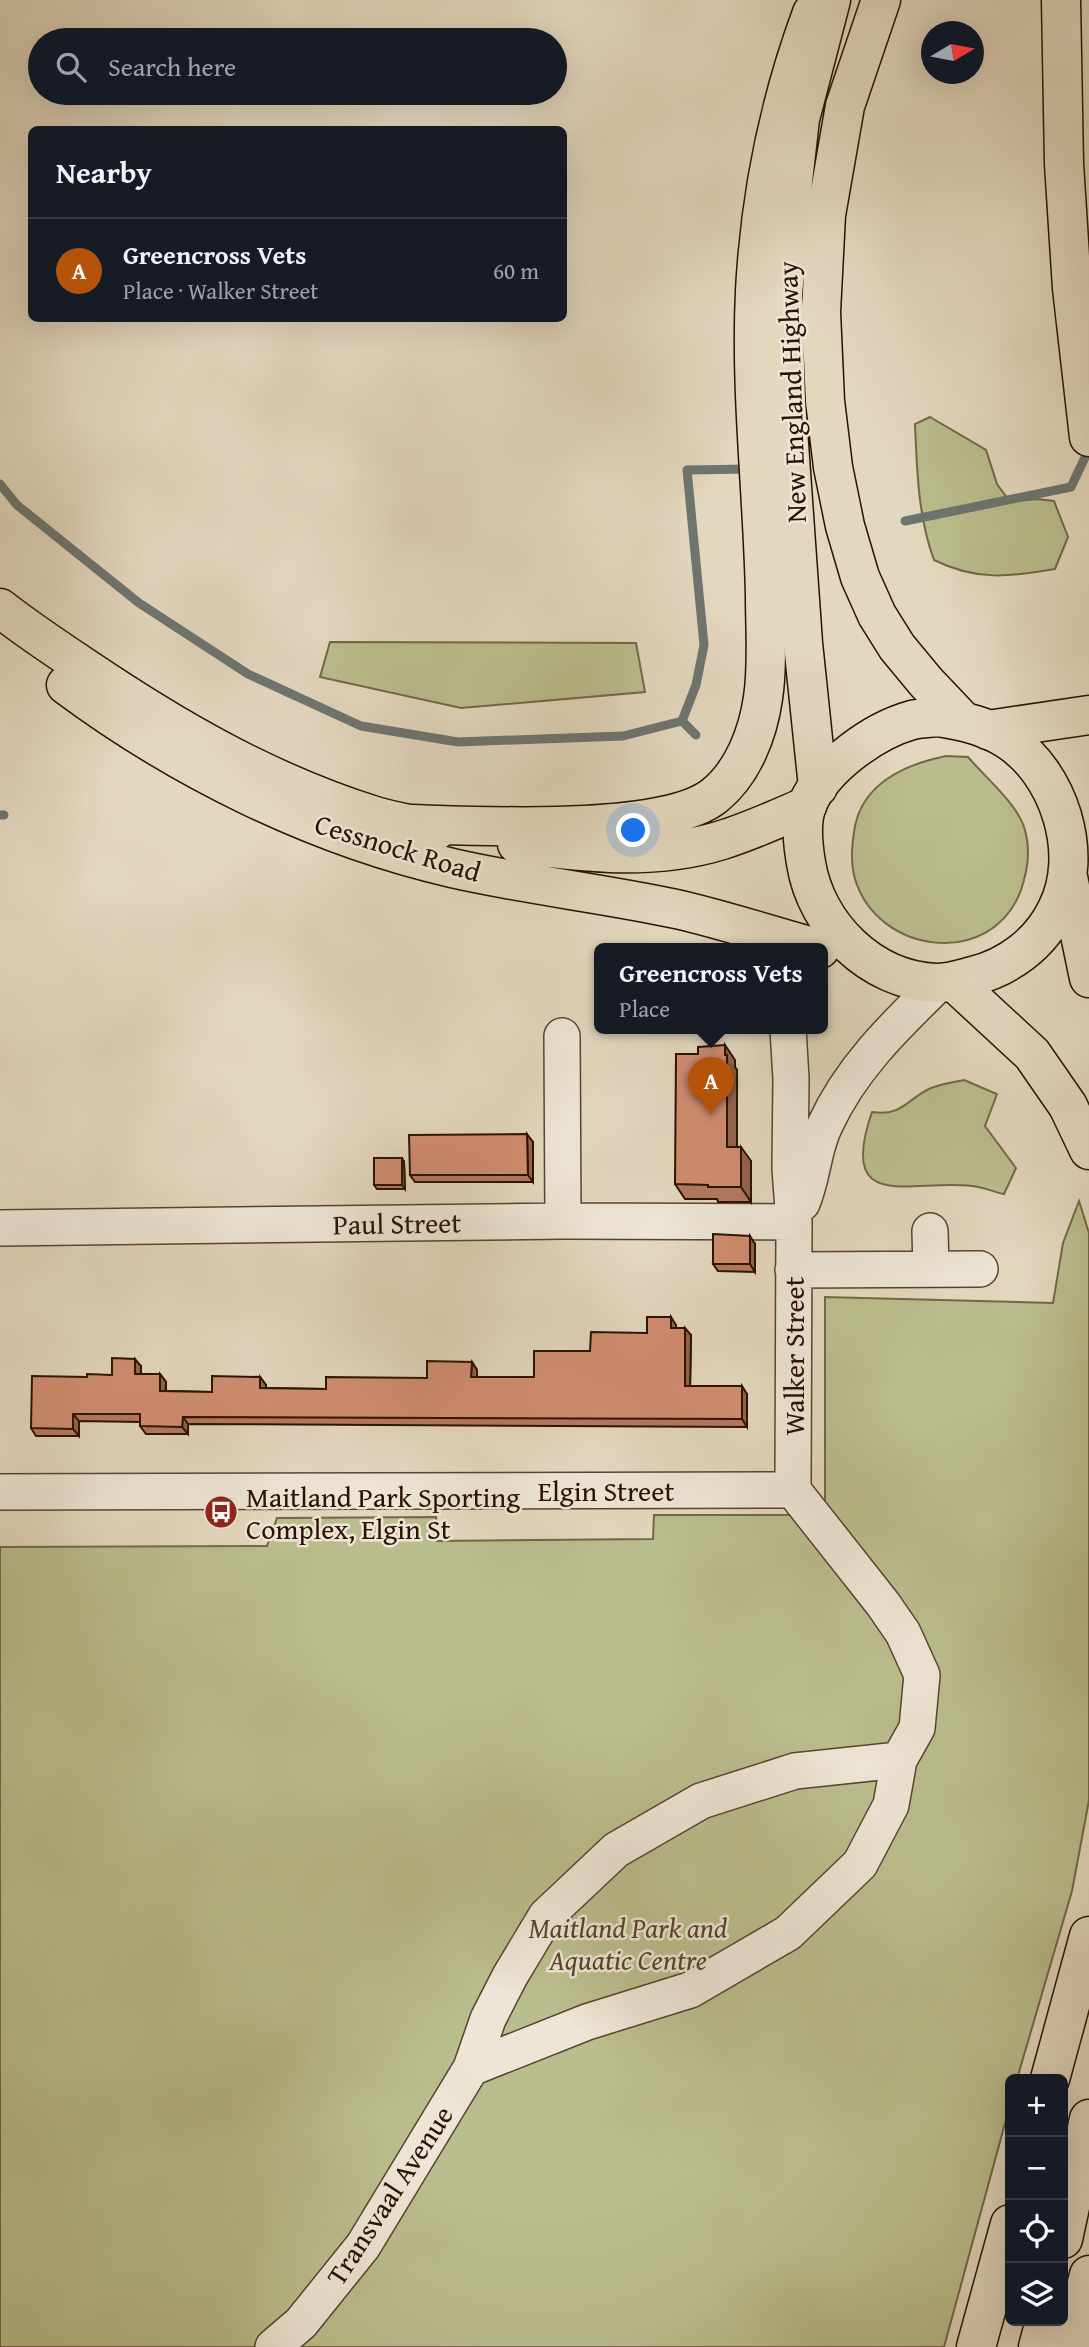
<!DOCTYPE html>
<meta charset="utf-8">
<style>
body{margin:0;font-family:"Gentium Book Plus",serif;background:#20242c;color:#f1f3f6}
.controls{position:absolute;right:21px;bottom:21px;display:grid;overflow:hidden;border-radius:10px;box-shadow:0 7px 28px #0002}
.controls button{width:63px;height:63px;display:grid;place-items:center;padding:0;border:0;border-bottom:2px solid #363941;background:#171b24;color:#f1f3f6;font:35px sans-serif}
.compass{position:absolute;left:921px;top:21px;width:63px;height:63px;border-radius:50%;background:#171b24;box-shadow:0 7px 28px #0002;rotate:80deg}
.you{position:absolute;left:634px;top:831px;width:24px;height:24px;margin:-18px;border:5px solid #fff;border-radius:50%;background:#1a73e8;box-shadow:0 0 0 10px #1a73e833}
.badge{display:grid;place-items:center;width:46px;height:46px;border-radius:50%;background:#b45309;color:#fff;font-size:23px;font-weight:700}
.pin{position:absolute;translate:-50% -58px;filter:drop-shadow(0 2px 4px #0008)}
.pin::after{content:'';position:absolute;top:37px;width:24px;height:21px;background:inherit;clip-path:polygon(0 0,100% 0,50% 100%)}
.popup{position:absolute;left:594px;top:943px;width:234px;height:91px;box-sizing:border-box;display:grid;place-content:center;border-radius:10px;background:#171b24;filter:drop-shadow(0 2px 5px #0005);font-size:23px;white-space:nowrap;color:#9ea1a6}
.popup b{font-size:26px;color:#f1f3f6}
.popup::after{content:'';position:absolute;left:50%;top:100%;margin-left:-14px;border:14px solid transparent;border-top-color:#171b24}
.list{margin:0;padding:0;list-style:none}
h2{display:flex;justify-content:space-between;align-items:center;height:91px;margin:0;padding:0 28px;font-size:30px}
h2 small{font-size:23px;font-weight:400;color:#9ea1a6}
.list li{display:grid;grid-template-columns:46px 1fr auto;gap:21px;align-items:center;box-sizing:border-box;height:105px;padding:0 28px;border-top:2px solid #363941}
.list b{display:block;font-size:26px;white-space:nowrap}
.list p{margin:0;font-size:23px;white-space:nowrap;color:#9ea1a6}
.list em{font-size:23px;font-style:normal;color:#9ea1a6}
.icon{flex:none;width:38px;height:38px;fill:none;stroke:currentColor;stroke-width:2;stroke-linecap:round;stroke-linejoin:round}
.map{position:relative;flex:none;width:1089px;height:2347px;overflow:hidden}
.search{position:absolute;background:#171b24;box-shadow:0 7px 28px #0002;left:28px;top:28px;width:539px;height:77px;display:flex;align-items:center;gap:18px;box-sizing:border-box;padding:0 24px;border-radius:38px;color:#9ea1a6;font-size:26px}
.panel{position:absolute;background:#171b24;box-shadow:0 7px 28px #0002;left:28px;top:126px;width:539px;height:196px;border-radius:10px}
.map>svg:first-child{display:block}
.green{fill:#babd8d;stroke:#726846;stroke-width:2}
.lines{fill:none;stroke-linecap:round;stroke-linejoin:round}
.stream{stroke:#6d7570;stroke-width:9}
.minor-casing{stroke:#584330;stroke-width:38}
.major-casing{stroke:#2a1200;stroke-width:41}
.highway-casing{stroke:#2a1200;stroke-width:41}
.minor{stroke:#ede5d5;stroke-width:35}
.major{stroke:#e3d7be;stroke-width:38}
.highway{stroke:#e3d7be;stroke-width:38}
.wall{fill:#b47961;stroke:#2a1200;stroke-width:2}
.shaded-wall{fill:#92634f;stroke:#2a1200;stroke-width:2}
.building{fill:#d18d71;stroke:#2a1200;stroke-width:2}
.labels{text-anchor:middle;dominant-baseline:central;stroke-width:5;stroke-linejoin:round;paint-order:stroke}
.street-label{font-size:28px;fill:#2a1200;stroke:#ede5d5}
.poi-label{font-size:28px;fill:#2a1200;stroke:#ede5d5;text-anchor:start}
.park-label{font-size:28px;font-style:italic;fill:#55452a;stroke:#ede5d5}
</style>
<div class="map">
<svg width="1089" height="2347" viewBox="0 0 1089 2347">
<rect width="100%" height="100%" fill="#e3d7be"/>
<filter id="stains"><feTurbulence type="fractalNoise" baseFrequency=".00286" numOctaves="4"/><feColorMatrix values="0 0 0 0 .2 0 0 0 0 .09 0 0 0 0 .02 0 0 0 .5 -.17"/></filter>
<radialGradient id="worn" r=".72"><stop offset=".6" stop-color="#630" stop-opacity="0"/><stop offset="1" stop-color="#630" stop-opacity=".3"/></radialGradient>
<path class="green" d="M 930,417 L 986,450 L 997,484 L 1010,502 L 1036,499 L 1054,501 L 1068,537 L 1055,569 C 1010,577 976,581 934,560 C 918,517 917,470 915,424 Z
M 330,642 L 636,643 L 645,692 L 461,708 L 320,677 Z
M 946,756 L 968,757 C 984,776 1017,804 1024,827 C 1031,849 1028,869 1021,890 C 992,969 878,955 855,879 C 850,861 852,844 855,826 C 864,782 907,764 946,756 Z
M 964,1080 L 997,1094 L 985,1126 L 1016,1168 L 1004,1194 C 994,1192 983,1187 972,1186 C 913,1178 836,1216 872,1112 C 902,1117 908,1098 931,1088 C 941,1084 953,1082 964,1080 Z
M 1079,1201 L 1089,1233 L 1089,1800 L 1072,1891 L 1017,2079 L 1010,2079 L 1010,2105 L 944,2347 L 0,2347 L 0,1547 L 267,1546 L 277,1518 L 436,1517 L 437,1541 L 653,1539 L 654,1515 L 825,1515 L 825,1297 L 1053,1303 L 1063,1243 Z"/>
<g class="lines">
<path class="stream" d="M 0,484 L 17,505 L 139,603 L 248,674 L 361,726 L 458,742 L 623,736 L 682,721 L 696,735
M 905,521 L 1071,487 L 1089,449
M 682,721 L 696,685 L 704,645 L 687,470 L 750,469
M 0,815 L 4,815"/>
<defs>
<path id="minor" d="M 788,1029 L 791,1079 L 790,1169 L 794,1222 L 793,1490
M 562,1036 L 563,1221
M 802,1203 C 813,1178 813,1149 825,1125 C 851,1068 895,1026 939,983
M 0,1228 L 563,1221 L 794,1222
M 930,1231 L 931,1269
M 793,1270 L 980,1269
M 0,1492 L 793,1490
M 471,2068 L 587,2022 L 690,1990 L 788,1933 L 860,1864 L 891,1805 L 899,1760 L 917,1728 L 922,1675 L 903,1633 L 883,1604 L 793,1490
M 273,2347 L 301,2323 L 363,2246 L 471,2068 L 488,2019 L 510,1976 L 546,1916 L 616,1850 L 701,1801 L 795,1771 L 899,1760"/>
<path id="major" d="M 0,608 C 33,634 69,657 105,681 C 190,737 276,785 375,816 C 395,822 416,825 437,830
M 66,685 C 179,769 314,836 452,868 C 526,885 602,893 676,909 C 725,920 772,936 820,949
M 988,730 L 1089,715
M 412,824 C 480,826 663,836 714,796 C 743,773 758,733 763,698 C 768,665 765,630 765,597 C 763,495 750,393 755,291 C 760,196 779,102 812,13
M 517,844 C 585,853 655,861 722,840 C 751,831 779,818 807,806"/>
<path id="highway" d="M 881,0 L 845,106 L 826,215 L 821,312 L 825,401 L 833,467 L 845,526 L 860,577 L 877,615 L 897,647 L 926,682 L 963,721
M 1061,0 L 1064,164 L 1072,288 L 1089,437
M 938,717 C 963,721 987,726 1008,740 C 1059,773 1085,854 1057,909 C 1041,943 1009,967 973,976 C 961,979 949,983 936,983 C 871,980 816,926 806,863 C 803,845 800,823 807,805 C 823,767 873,731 912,720 C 920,718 929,718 938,717 Z
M 818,787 L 803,643 L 786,401 L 783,295 L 791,199 L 800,119 L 831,0
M 1068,877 L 1089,978
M 953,981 L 1032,1054 L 1068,1106 L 1089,1150
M 1050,2079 L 1089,1936
M 1063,2239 L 1089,2119
M 976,2347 L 1010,2224
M 1038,2347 L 1045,2321
M 1071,2347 L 1089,2275"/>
</defs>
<use href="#minor" class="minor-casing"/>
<use href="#major" class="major-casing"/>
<use href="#highway" class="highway-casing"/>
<use href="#minor" class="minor"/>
<use href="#major" class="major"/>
<use href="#highway" class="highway"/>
</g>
<path class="wall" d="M 735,1060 L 735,1067 L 737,1070 L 737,1147 L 751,1161 L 751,1202 L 718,1202 L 717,1199 L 685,1199 L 675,1184 Z
M 533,1142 L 533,1182 L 415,1182 L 410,1175 Z
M 404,1162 L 405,1189 L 377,1189 L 374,1185 Z
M 755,1244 L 755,1272 L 718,1271 L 713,1264 Z
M 676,1325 L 676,1328 L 691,1335 L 690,1386 L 747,1394 L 747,1427 L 188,1424 L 188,1434 L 146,1434 L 140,1426 L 140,1422 L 79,1421 L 79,1436 L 36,1436 L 31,1428 L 87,1377 L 112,1375 L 141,1366 L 141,1374 L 160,1374 L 166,1382 L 166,1391 L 212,1392 L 260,1377 L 266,1385 L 266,1388 L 326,1389 L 427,1378 L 472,1362 L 477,1370 L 477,1377 L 534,1377 L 590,1351 L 647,1333 Z"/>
<path class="shaded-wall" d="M 725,1045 L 735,1060 L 735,1067 L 737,1070 L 737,1161 L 727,1147 Z
M 527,1134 L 533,1142 L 533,1182 L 528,1175 Z
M 741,1147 L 751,1161 L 751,1202 L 741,1187 Z
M 402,1158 L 404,1162 L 405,1189 L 402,1185 Z
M 750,1236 L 755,1244 L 755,1272 L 750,1264 Z
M 671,1317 L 676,1325 L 676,1335 L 671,1328 Z
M 685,1328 L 691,1335 L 690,1393 L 685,1386 Z
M 135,1359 L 141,1366 L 141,1381 L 135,1374 Z
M 472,1362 L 477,1370 L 477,1384 L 471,1377 Z
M 160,1374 L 166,1382 L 165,1398 L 160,1391 Z
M 260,1377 L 266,1385 L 266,1396 L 260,1388 Z
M 742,1386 L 747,1394 L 747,1427 L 742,1419 Z
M 73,1414 L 79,1421 L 79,1436 L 73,1429 Z
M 183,1417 L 188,1424 L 188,1434 L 182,1427 Z"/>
<path class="building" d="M 725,1045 L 725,1055 L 727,1055 L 727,1147 L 741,1147 L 741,1187 L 708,1187 L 708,1185 L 675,1184 L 676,1054 L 698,1054 L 698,1047 Z
M 527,1134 L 528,1175 L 410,1175 L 409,1135 Z
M 374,1158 L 402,1158 L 402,1185 L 374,1185 Z
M 713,1234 L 750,1236 L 750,1264 L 713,1264 Z
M 647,1317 L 671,1317 L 671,1328 L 685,1328 L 685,1386 L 742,1386 L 742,1419 L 183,1417 L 182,1427 L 140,1426 L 140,1414 L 73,1414 L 73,1429 L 31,1428 L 32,1376 L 87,1377 L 87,1374 L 112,1375 L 112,1358 L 135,1359 L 135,1374 L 160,1374 L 160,1391 L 212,1392 L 212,1376 L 260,1377 L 260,1388 L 326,1389 L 326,1377 L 427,1378 L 427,1361 L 472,1362 L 471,1377 L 534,1377 L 534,1351 L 590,1351 L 591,1332 L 647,1333 Z"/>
<defs>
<symbol id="bus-disc" viewBox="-11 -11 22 22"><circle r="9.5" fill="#8f2418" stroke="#ede5d5"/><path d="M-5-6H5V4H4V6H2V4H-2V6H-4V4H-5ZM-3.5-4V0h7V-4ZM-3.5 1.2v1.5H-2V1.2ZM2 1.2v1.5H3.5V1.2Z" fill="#fff"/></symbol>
</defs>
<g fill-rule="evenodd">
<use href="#bus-disc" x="202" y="1493" width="38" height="38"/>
</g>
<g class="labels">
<g class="street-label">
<text transform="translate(791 392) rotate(-92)">New England Highway</text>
<text transform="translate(398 847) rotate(17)">Cessnock Road</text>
<text transform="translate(397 1223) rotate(-1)">Paul Street</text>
<text transform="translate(793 1356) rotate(-90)">Walker Street</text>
<text x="606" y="1490">Elgin Street</text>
<text transform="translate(389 2195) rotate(-57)">Transvaal Avenue</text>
</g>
<g class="poi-label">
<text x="246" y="1496">Maitland Park Sporting<tspan x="246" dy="32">Complex, Elgin St</tspan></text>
</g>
<g class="park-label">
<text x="628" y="1927">Maitland Park and<tspan x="628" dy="32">Aquatic Centre</tspan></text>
</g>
</g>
<rect width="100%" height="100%" filter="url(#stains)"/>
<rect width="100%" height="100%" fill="url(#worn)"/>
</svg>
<div class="controls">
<button>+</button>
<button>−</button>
<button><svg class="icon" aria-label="locate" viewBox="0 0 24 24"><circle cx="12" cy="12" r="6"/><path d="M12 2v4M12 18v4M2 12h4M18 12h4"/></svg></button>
<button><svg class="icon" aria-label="layers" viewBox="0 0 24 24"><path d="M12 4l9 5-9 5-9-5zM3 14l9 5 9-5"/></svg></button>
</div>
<svg class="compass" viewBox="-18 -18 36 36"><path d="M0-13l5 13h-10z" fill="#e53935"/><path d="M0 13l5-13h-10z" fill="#9ea1a6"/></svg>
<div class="you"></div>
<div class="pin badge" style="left:711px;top:1115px">A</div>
<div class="popup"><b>Greencross Vets</b>Place</div>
<div class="search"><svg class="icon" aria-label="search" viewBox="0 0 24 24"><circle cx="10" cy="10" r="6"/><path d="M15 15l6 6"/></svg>Search here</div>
<section class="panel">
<h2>Nearby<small></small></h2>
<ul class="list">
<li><span class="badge">A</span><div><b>Greencross Vets</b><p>Place · Walker Street</p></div><em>60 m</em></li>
</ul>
</section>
</div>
